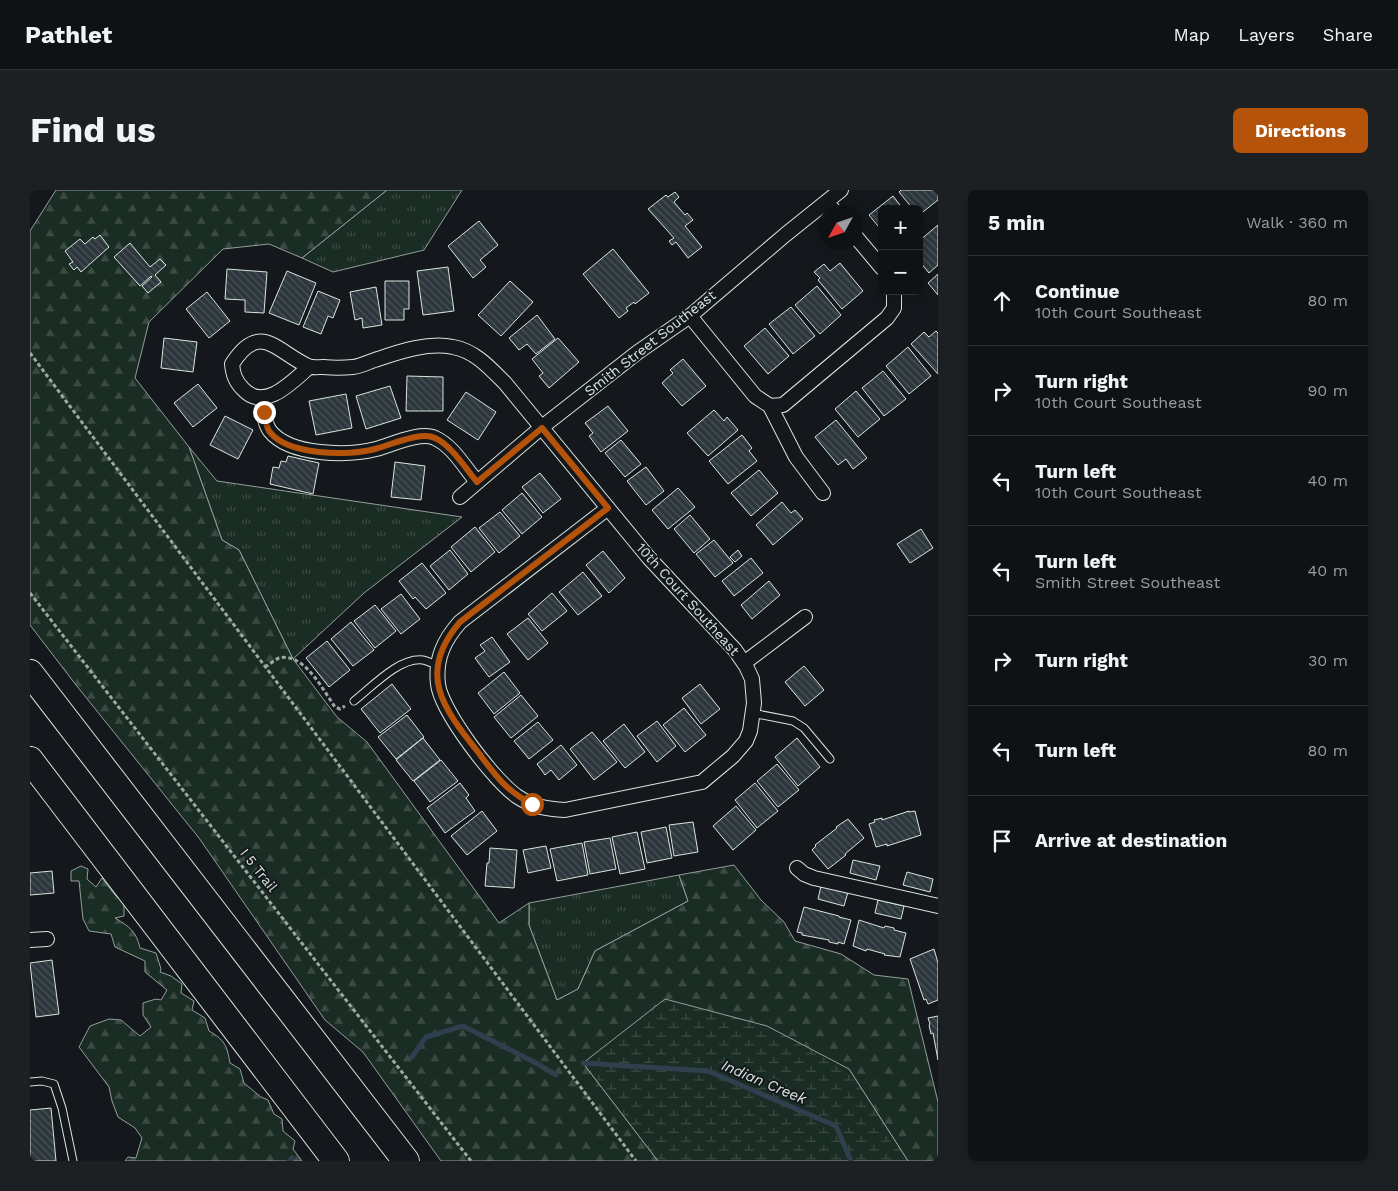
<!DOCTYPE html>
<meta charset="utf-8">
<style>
body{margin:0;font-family:"Work Sans",sans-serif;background:#1d2022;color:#f1f3f6}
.controls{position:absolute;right:15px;top:15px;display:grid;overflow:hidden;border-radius:8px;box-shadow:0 2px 12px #0003}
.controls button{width:45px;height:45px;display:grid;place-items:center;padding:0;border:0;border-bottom:1px solid #2f3234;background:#0f1215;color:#f1f3f6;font:25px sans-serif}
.compass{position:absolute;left:788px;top:15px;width:45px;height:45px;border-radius:50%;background:#0f1215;box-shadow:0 2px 12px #0003;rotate:230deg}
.stop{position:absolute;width:15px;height:15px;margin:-11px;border:4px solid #b45309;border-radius:50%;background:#fff}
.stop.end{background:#b45309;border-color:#fff;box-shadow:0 1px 5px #0008}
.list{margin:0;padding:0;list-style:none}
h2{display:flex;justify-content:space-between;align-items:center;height:65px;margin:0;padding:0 20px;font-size:21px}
h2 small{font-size:16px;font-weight:400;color:#9b9ea0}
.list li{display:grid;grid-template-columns:32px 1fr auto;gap:15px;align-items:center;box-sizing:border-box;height:90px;padding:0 20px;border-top:1px solid #2f3234}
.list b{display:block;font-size:19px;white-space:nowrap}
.list p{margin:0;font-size:16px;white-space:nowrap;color:#9b9ea0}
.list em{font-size:16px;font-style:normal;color:#9b9ea0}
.icon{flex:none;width:28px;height:28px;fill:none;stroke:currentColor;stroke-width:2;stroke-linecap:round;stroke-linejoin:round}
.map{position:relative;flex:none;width:908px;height:971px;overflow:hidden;border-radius:8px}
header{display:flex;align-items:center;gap:30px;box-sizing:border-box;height:70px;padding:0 25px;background:#0f1215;border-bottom:1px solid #2f3234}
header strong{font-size:24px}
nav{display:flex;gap:28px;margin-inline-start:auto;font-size:18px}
.intro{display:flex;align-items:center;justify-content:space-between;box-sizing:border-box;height:120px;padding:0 30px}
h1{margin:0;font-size:35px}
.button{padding:12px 22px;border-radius:8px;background:#b45309;color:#fff;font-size:18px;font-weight:700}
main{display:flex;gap:30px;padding:0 30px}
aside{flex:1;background:#0f1215;border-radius:8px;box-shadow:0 2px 12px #0003}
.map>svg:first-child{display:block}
.grass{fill:url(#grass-tufts);stroke:#939e99}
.forest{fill:url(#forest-firs);stroke:#939e99}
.wetland{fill:url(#wetland-marsh);stroke:#939e99}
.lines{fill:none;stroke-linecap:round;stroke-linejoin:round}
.stream{stroke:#2f3f4d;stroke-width:5}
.building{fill:url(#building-back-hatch);stroke:#d8e6dc}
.service-casing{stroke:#d8e6dc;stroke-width:9}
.minor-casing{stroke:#d8e6dc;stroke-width:16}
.motorway-casing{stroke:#d8e6dc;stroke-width:28}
.path{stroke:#9da8a2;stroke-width:3;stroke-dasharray:4 2.5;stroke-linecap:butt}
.service{stroke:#14181c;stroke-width:7}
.minor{stroke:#14181c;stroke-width:14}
.motorway{stroke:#14181c;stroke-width:26}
.route{stroke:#b45309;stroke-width:6}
.labels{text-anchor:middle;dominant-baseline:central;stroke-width:4;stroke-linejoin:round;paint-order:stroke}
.street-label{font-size:14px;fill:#d8e6dc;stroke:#14181c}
.water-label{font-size:15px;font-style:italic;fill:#d8e6dc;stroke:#14181c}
</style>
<header>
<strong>Pathlet</strong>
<nav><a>Map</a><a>Layers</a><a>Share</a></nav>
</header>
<div class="intro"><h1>Find us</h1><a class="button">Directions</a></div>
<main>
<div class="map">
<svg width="908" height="971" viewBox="0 0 908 971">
<defs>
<pattern id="grass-tufts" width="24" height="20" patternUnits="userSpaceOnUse" patternTransform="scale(1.25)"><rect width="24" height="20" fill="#1a2d24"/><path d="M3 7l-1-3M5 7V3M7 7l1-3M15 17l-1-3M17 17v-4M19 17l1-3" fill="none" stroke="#3b4b43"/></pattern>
<pattern id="forest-firs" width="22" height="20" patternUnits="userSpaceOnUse" patternTransform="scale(1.25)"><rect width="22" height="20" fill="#1a2d24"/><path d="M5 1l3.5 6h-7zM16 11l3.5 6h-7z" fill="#3b4b43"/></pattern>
<pattern id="wetland-marsh" width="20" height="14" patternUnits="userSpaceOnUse" patternTransform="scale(1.25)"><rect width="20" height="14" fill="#1a2d24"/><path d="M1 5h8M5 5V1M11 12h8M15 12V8" fill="none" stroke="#3b4b43"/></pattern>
<pattern id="building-back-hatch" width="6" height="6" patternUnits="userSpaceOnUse" patternTransform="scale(1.25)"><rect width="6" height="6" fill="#2c363c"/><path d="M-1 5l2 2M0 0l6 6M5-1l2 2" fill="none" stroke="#4a5358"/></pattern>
</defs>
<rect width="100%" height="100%" fill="#14181c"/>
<path class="grass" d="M 357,0 L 432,0 L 394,60 L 303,82 L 272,68 Z
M 159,257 L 187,291 L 432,327 L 334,403 L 263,469 L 209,360 L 192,350 Z
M 649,685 L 658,711 L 565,761 L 548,799 L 527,810 L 499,735 L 499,713 Z"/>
<path class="forest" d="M 26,0 L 357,0 L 272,68 L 239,54 L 193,59 L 119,132 L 105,188 L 159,257 L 192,350 L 209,360 L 263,469 L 307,527 L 337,552 L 469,733 L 499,713 L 499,735 L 527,810 L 548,799 L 565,761 L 658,711 L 649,685 L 704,675 L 731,710 L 754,732 L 765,751 L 811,764 L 844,785 L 878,789 L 908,912 L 908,971 L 878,971 L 819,879 L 553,873 L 628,971 L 411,971 L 333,862 L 295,830 L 169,648 L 46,495 L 0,435 L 0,41 Z
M 51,676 L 58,679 L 57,689 L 66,697 L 72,688 L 85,705 L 94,712 L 94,726 L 85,728 C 100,737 106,741 110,758 L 126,763 L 131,779 L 130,782 L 141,786 L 152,794 L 151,803 L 164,811 L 162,820 L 175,828 L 179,841 C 195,850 197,856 200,873 L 210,879 L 214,893 L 231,907 L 238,910 L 244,924 L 252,929 L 253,941 L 265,951 L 263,959 L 272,971 L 95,971 L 98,967 L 106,968 L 112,948 L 105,938 L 88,927 L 82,911 L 79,897 L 49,857 L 60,836 L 79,829 L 91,830 L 110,846 L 121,837 L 113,825 L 113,813 L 126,809 L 131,810 L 137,800 L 115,782 L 115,771 L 85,757 L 81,744 L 59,741 L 53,729 L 49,691 L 41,691 L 41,681 Z"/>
<path class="wetland" d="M 635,809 L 737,836 L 819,879 L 878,971 L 628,971 L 553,873 Z"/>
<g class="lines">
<path class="stream" d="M 382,867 L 396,847 L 433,836 L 504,872 L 526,885
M 553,873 L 678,881 L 806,936 L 821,971
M 259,971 L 262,968"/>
</g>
<path class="building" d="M 871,0 L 908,0 L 908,10 L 889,25 L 889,19 L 883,19 L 869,2 Z
M 645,2 L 649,7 L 644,12 L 655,25 L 657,23 L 663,30 L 655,36 L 672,57 L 658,68 L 646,52 L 642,55 L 639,51 L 644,48 L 618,19 L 636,5 L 638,7 Z
M 863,6 L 873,19 L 852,19 L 852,41 L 839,25 Z
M 449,31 L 468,55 L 450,70 L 456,77 L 443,88 L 418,56 Z
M 908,35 L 908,75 L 899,83 L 889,71 L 889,51 Z
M 70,45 L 79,57 L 51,82 L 47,77 L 44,80 L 39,74 L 43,72 L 35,61 L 50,49 L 55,54 L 63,47 L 65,49 Z
M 100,53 L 120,77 L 130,69 L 136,75 L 125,85 L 131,92 L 118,103 L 112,96 L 122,87 L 121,86 L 110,96 L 84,67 Z
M 583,59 L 619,103 L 605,114 L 604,112 L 596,118 L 598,121 L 589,128 L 553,84 Z
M 810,73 L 833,101 L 812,119 L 788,90 L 790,88 L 784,82 L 794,74 L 800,81 Z
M 418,77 L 424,121 L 393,125 L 387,81 Z
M 197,79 L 237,82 L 234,123 L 215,122 L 215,110 L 195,109 Z
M 257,81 L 286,93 L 269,135 L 239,123 Z
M 908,84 L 908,105 L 898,93 Z
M 355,91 L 379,91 L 379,119 L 374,119 L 374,130 L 355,130 Z
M 480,91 L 503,112 L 471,146 L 448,125 Z
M 787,96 L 811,125 L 790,144 L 765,115 Z
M 346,97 L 352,135 L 333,138 L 332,128 L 325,130 L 320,102 Z
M 288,101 L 310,110 L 303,128 L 298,126 L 291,144 L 273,137 Z
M 177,102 L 200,131 L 179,148 L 156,119 Z
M 761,117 L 785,146 L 763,164 L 739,134 Z
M 507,125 L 525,149 L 506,164 L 497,154 L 489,160 L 479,148 Z
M 735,138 L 759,166 L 738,184 L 714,156 Z
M 906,141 L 908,143 L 908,184 L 881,154 L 894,142 L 899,147 Z
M 134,148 L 167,152 L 163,182 L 131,178 Z
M 528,148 L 549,172 L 519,198 L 509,186 L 513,183 L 502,169 Z
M 878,157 L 901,186 L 879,204 L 856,176 Z
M 653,169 L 676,196 L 652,216 L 632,193 L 643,183 L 640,180 Z
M 853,181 L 876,209 L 854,226 L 832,198 Z
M 377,186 L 413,187 L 413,221 L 376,221 Z
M 168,194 L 187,218 L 163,237 L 144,213 Z
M 360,196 L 371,228 L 336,239 L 326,206 Z
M 826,201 L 850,229 L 828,247 L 805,219 Z
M 436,202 L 466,222 L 448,250 L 417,230 Z
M 316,204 L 322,238 L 286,245 L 279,211 Z
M 578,216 L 598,241 L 571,262 L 559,246 L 563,243 L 555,233 Z
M 684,220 L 694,231 L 697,227 L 708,240 L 678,266 L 657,243 Z
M 195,226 L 223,240 L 208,269 L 180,255 Z
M 806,230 L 837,268 L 823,279 L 816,269 L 808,275 L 785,247 Z
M 712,245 L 722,258 L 719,261 L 727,271 L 698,294 L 679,271 Z
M 591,250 L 611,274 L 595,287 L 575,263 Z
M 258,266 L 289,273 L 283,304 L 240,294 L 243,277 L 249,278 L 251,271 L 256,272 Z
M 365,272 L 395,276 L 391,310 L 361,307 Z
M 616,277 L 634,301 L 616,315 L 597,291 Z
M 729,280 L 748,303 L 721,326 L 701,303 Z
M 510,283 L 531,309 L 513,323 L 492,297 Z
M 648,298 L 665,317 L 638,339 L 622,320 Z
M 492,303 L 512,327 L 492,344 L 472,320 Z
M 752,312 L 761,323 L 765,320 L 773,329 L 743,355 L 726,335 Z
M 470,322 L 490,346 L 469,363 L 449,338 Z
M 660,325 L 680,349 L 664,363 L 644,339 Z
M 445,337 L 465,362 L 441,382 L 421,357 Z
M 891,339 L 903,358 L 880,373 L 867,354 Z
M 684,350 L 703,373 L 685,387 L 666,364 Z
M 420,360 L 438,384 L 419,400 L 400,376 Z
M 708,360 L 712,366 L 705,372 L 700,367 Z
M 573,361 L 595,388 L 579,403 L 556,375 Z
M 721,368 L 733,383 L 704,406 L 692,391 Z
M 392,373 L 416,403 L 396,419 L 385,407 L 383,409 L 369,391 Z
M 553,382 L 572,406 L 548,425 L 529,402 Z
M 739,391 L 750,405 L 722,429 L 711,415 Z
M 522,403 L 537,421 L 512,441 L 498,424 Z
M 371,404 L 390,429 L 371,444 L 351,419 Z
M 345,415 L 366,441 L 345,458 L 324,431 Z
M 498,428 L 518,453 L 498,470 L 477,444 Z
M 321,432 L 344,460 L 323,476 L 301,449 Z
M 462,447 L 480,472 L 459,487 L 445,468 L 455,461 L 450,455 Z
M 297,451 L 320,480 L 299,497 L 276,468 Z
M 774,476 L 794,500 L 775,516 L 755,492 Z
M 474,482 L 490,503 L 464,524 L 448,503 Z
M 362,494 L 381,519 L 350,543 L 331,519 Z
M 670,494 L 690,519 L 671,534 L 652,508 Z
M 491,505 L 508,526 L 481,548 L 464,527 Z
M 654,518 L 676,545 L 655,562 L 633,535 Z
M 377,525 L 394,547 L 366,569 L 348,547 Z
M 627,531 L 646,556 L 627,572 L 607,546 Z
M 508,532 L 523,550 L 499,569 L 484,551 Z
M 594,534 L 615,562 L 595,578 L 573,551 Z
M 562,542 L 587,572 L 564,590 L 540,559 Z
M 393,548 L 410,570 L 383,591 L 366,570 Z
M 767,548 L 790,577 L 768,596 L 745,567 Z
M 531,555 L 547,575 L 529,590 L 521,580 L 515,585 L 507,574 Z
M 411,570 L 428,591 L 400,612 L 384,591 Z
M 747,574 L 769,600 L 748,617 L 727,591 Z
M 430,593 L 439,605 L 436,608 L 445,621 L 415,643 L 397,618 Z
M 725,593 L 748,621 L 727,638 L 705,610 Z
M 706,616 L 726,640 L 703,660 L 683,636 Z
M 452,621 L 467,641 L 437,665 L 421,646 Z
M 879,621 L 879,622 L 885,621 L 891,645 L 857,656 L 857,654 L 846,657 L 839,634 L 845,632 L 844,630 L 852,628 L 852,630 Z
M 818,629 L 834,648 L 815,664 L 816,665 L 798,679 L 782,660 L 786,656 L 785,655 L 807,638 L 806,637 Z
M 663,632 L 668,662 L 644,666 L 639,635 Z
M 636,637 L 642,668 L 617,673 L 611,642 Z
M 607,642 L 615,679 L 590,684 L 582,647 Z
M 580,648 L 586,679 L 560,684 L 554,652 Z
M 552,653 L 558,685 L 527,691 L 520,659 Z
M 516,656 L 521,678 L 498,683 L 493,660 Z
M 460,658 L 487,660 L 484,698 L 455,696 L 457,673 L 459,673 Z
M 823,670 L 850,676 L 846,690 L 820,683 Z
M 22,681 L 24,703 L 0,705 L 0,683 Z
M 877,682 L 903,689 L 900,702 L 873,695 Z
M 791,696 L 818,702 L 814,716 L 788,709 Z
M 848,710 L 874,716 L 871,729 L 845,723 Z
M 774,717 L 809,726 L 809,727 L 821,730 L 814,754 L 808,752 L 808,754 L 799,752 L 799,750 L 772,745 L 772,743 L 767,742 Z
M 829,730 L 854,738 L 855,736 L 864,738 L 864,740 L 876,743 L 870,767 L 854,765 L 855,764 L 837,759 L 836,761 L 823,756 Z
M 904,759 L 908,773 L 908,810 L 898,814 L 896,809 L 894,810 L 880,769 Z
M 22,770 L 29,824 L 6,827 L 0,773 Z
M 908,826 L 908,870 L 903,843 L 901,844 L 899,835 L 900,834 L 898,828 Z
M 21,918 L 26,971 L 0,971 L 0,920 Z"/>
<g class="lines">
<defs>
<path id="service" d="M 324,511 C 342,497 369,467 393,470 C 398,471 403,474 408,475
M 722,523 L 763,531 L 774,538 L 800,569
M 0,892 L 12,891 L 24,894 L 32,918 L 43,971"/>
<path id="minor" d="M 797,12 L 805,22
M 826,47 L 852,78
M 660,126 L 725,206 L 740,216 L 753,215 L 857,128 L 864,118 L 864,101
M 279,177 C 262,192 234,222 213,199 C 205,191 203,184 202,174 C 230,130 247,162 278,176 C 282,178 288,177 293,177 C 303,178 313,178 323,177 C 332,176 340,171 348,169 C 371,161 399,152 423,157 C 445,161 459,177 475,193 L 619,368 L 705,460 L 716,476 L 722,489 L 724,513 L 720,541 L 716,551 L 703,566 L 672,592 L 535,620 C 518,619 503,617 488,607 C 465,592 411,521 408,494 C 405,469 414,450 430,432 L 578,318
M 232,208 C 233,219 234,233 240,241 C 260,266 318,266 346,259 C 361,255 391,241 405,248 C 423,256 435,278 447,292
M 740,216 L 766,267 L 793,303
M 430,307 L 512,237 L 608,162 L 660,126 L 755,45 L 811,0
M 714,473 L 775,427
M 767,678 L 774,684 L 784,688 L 908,716
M 0,750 L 17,749"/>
<path id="motorway" d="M 0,483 L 376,971
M 0,570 L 306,971"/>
</defs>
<use href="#service" class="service-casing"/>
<use href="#minor" class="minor-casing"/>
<use href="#motorway" class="motorway-casing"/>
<path class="path" d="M 0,163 L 606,971
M 0,403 L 441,971
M 235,477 C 239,475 244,470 249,468 C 274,462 293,500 305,517 L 310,519 L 315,516"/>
<use href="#service" class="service"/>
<use href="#minor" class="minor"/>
<use href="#motorway" class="motorway"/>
</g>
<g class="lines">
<path class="route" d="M 234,222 C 235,228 236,236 239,241 C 257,266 319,266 345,259 C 360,255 391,241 405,248 C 421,255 436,279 447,292 L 512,238 L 578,318 L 430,432 C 386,483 413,518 448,562 C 465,585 476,601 502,614"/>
</g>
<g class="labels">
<g class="street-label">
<text transform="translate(620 153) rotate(-38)">Smith Street Southeast</text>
<text transform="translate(658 409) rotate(48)">10th Court Southeast</text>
<text transform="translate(229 680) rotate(52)">I 5 Trail</text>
</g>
<g class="water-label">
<text transform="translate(734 892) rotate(23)">Indian Creek</text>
</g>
</g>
</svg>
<div class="controls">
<button>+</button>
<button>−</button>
</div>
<svg class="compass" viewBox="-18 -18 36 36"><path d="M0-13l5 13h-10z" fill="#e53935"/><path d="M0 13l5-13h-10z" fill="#9b9ea0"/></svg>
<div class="stop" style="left:502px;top:614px"></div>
<div class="stop end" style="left:234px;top:222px"></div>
</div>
<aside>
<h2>5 min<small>Walk · 360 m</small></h2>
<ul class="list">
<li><svg class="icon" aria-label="ahead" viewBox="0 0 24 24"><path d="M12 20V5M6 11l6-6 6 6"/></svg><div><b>Continue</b><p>10th Court Southeast</p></div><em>80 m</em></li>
<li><svg class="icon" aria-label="right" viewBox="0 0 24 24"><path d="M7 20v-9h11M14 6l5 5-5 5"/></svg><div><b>Turn right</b><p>10th Court Southeast</p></div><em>90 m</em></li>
<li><svg class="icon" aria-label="left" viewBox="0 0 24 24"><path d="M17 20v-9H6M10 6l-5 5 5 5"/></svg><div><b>Turn left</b><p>10th Court Southeast</p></div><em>40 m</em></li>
<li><svg class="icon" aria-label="left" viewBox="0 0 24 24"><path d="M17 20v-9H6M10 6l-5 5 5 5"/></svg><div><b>Turn left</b><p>Smith Street Southeast</p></div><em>40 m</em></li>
<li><svg class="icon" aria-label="right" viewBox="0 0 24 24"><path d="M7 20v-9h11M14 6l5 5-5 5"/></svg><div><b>Turn right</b></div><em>30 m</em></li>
<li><svg class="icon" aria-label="left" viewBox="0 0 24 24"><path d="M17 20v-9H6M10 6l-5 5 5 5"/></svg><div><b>Turn left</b></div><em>80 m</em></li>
<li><svg class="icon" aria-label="arrive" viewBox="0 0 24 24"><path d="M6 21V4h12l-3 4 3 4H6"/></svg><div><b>Arrive at destination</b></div></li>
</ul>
</aside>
</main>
